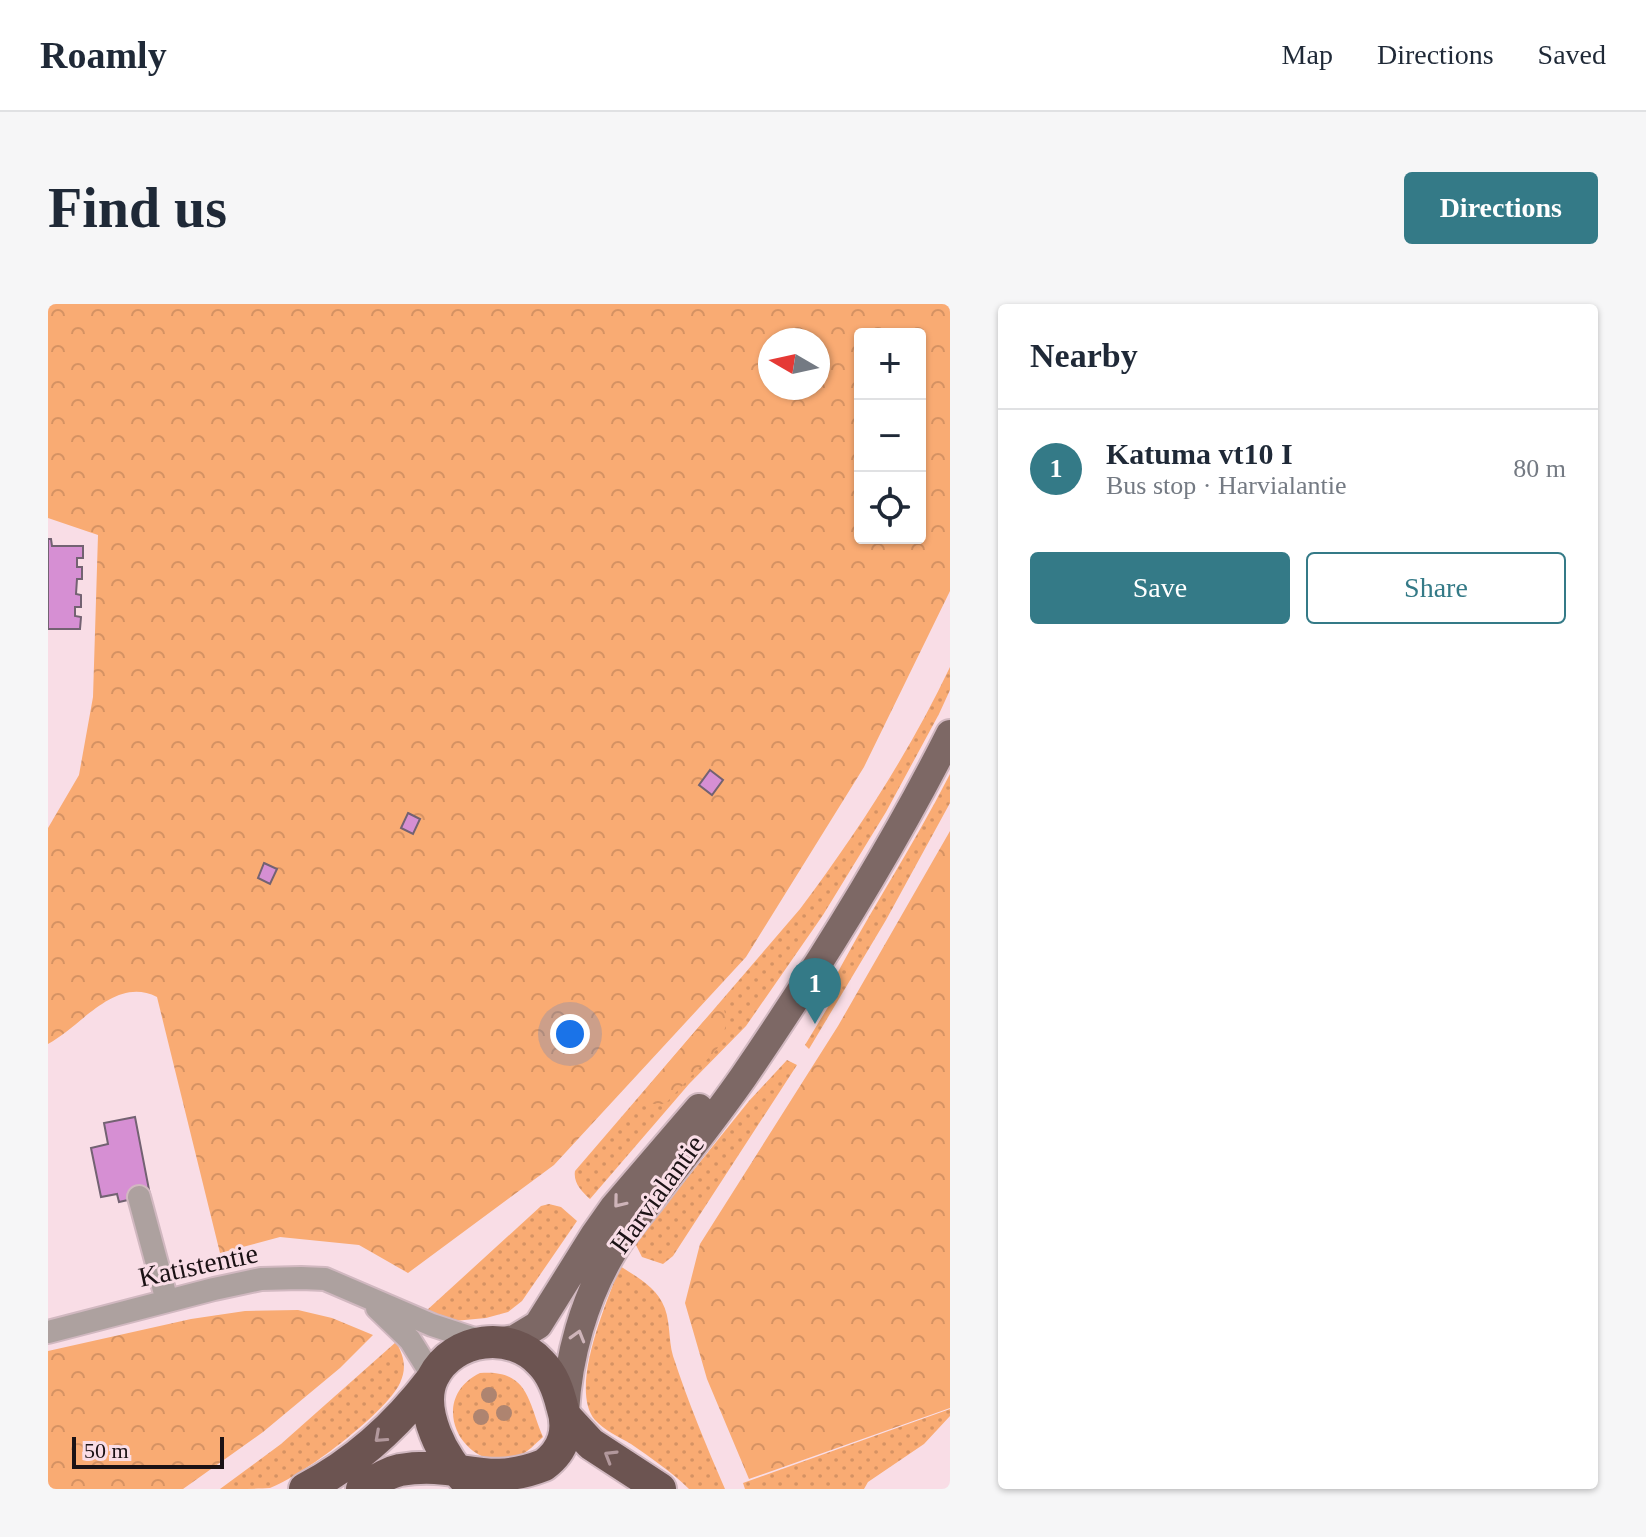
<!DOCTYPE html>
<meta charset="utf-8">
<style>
body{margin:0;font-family:"Times New Roman",serif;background:#f6f6f7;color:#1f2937}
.controls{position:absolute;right:24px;top:24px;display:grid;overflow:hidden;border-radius:8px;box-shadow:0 2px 6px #0004}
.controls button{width:72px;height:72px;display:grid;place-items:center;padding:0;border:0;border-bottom:2px solid #e0e1e3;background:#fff;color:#1f2937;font:40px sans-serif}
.compass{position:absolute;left:710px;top:24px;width:72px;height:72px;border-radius:50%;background:#fff;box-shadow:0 2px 6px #0004;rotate:279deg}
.scale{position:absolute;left:24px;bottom:20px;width:152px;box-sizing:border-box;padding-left:8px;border:4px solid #1b1215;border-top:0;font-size:22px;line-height:28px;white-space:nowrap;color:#1b1215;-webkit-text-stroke:6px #f9dde6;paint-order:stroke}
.you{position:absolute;left:522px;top:730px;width:28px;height:28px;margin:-20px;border:6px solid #fff;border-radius:50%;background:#1a73e8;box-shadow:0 0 0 12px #1a73e833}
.badge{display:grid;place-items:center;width:52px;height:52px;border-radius:50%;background:#347a87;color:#fff;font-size:26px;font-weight:700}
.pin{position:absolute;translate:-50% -66px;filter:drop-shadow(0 2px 4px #0008)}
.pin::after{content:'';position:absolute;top:42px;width:28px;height:24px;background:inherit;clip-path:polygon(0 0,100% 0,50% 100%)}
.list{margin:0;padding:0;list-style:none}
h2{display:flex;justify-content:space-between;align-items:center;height:104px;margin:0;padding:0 32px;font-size:34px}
h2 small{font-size:26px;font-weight:400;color:#747a83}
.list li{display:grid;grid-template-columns:52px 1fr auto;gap:24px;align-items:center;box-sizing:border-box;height:120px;padding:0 32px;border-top:2px solid #e0e1e3}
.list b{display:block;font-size:30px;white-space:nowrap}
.list p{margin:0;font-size:26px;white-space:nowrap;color:#747a83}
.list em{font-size:26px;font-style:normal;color:#747a83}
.actions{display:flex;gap:16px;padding:24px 32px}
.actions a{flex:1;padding:18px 0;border:2px solid #347a87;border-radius:8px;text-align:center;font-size:28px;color:#347a87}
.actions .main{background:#347a87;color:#fff}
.icon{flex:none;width:44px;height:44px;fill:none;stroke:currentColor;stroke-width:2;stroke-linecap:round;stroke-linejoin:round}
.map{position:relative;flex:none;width:902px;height:1185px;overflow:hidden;border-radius:8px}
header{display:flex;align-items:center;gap:48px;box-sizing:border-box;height:112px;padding:0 40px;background:#fff;border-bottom:2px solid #e0e1e3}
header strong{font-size:38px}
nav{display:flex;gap:44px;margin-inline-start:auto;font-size:28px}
.intro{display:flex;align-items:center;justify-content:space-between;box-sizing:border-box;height:192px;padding:0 48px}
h1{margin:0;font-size:56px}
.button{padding:20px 36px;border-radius:8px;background:#347a87;color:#fff;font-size:28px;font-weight:700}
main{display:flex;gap:48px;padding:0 48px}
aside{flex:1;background:#fff;border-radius:8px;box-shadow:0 2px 6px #0004}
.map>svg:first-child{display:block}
.grass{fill:url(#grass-dots)}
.forest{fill:url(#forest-crowns);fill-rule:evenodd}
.building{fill:#d68fd3;stroke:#736272;stroke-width:2}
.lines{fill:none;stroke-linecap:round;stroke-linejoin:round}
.minor-casing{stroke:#d1b8c0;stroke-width:26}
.major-casing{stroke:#d1b8c0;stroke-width:32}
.highway-casing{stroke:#d1b8c0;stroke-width:36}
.minor{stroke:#ada19f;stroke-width:22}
.major{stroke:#7d6865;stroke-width:28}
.highway{stroke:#6c5451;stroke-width:32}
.tree{fill:#ae8470}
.oneway{stroke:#ceb4b9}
.oneway2{stroke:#b2989c}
.labels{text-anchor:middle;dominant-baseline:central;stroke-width:6;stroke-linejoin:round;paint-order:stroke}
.street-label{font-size:28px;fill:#1b1215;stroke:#f9dde6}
</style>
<header>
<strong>Roamly</strong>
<nav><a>Map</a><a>Directions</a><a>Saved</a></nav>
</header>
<div class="intro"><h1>Find us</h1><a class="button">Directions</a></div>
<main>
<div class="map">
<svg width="902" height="1185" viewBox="0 0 902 1185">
<defs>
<pattern id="grass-dots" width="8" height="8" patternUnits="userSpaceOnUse" patternTransform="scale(2)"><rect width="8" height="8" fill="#f9ab73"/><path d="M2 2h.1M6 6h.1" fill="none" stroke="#d59263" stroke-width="1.8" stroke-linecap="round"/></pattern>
<pattern id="forest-crowns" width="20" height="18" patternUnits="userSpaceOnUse" patternTransform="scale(2)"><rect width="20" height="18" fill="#f9ab73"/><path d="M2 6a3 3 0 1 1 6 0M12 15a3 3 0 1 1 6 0" fill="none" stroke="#d59263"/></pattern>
</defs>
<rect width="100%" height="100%" fill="#f9dde6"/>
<path class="grass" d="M 902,363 L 902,386 L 891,410 L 838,508 L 775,611 L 698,722 L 641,780 L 542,895 C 534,888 525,879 527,867 L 752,605 C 809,529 861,449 902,363 Z
M 902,470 L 902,499 L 838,616 L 761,745 L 757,741 L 786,693 L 779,689 C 817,614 864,545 902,470 Z
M 739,756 L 749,761 L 625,952 L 615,960 L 594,953 L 587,939 L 701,797 Z
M 501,900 L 513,903 L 529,917 L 474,997 L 460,1008 L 438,1014 L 406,1017 L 395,1015 L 378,1007 L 493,902 Z
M 572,962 C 587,972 605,981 614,998 C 623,1014 620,1035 625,1052 C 640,1098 658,1141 677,1185 L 641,1185 C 624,1168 603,1154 583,1140 C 571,1133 556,1126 547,1116 C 520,1084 560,996 572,962 Z
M 348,1038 C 356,1052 359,1064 352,1079 C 338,1109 253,1173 222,1184 C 208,1185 187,1185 172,1185 L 233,1140 Z
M 432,1069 C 481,1065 480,1098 495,1133 C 487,1140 480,1148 471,1152 C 418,1174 375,1097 432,1069 Z
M 902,1105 L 902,1112 L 876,1140 L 820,1178 L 816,1185 L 697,1185 L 695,1179 Z"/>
<path class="forest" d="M 0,0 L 902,0 L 902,287 L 816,463 L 698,653 L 506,861 L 360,969 L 311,941 L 232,933 L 172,949 L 109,693 C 67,672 35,721 0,740 L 0,524 L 31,471 L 45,393 L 50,231 L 0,214 ZM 812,30 L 872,30 L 872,234 L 812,234 ZM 722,36 L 770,36 L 770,84 L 722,84 Z
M 902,527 L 902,1104 L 701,1175 L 659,1075 L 637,999 L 652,940 L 790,722 Z
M 671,704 L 676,706 C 681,718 675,733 669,745 L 618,799 C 606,803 596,798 598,785 L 655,718 Z
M 250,1006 L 284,1014 L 325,1031 L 292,1064 L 215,1128 L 135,1185 L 0,1185 L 0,1047 L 143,1015 L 197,1007 Z"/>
<path class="building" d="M 0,235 L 3,235 L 4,242 L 35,242 L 35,254 L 29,254 L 29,263 L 34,263 L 34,275 L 29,275 L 28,290 L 33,291 L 33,303 L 27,303 L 27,312 L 33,313 L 32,325 L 0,325 Z
M 662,466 L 675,476 L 664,491 L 651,481 Z
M 360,509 L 372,515 L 365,530 L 353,524 Z
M 216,559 L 229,565 L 222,580 L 210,574 Z
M 87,813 L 102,891 L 71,898 L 69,890 L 53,893 L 43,844 L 60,840 L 56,819 Z"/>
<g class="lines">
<defs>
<path id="minor" d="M 91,893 L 119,997
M 329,1004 L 362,1036 L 385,1073
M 0,1028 L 166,985 L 213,975 L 253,974 L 277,975 L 384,1021 L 436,1038"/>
<path id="major" d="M 448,1038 L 467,1035 L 490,1021 L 547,930 L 566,903 L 651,804
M 517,1108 C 520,1053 536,995 565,947 C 576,928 591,911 605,893 C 635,853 667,814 696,772 C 771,662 842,549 902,430"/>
<path id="highway" d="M 518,1113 L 543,1140 L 612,1185
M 257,1185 C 309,1158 349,1121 384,1075
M 314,1185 C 326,1178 338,1169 352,1166 C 413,1156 435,1185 496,1161 C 516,1146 522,1126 514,1102 C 510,1086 505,1071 493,1059 C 464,1026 405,1033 385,1073 C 369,1105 396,1157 419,1177"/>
</defs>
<use href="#minor" class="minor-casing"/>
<use href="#major" class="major-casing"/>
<use href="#highway" class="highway-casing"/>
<use href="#minor" class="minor"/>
<use href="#major" class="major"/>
<use href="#highway" class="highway"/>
</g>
<g class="tree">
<circle cx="441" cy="1091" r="8"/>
<circle cx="456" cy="1109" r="8"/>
<circle cx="433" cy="1113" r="8"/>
</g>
<defs><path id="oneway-chevron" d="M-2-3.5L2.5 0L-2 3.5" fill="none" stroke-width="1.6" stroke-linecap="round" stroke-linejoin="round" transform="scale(2)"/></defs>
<g class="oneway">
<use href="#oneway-chevron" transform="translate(571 898) rotate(129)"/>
<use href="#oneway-chevron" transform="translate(530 1032) rotate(-74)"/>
</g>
<g class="oneway2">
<use href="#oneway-chevron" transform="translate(332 1133) rotate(138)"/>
<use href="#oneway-chevron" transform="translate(562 1152) rotate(-149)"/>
</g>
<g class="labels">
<g class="street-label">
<text transform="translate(609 890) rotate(-54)">Harvialantie</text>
<text transform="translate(150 961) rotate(-12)">Katistentie</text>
</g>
</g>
</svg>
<div class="controls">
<button>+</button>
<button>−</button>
<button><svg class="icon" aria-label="locate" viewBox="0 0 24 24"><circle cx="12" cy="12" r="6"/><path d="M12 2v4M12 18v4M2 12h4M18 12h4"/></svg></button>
</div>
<svg class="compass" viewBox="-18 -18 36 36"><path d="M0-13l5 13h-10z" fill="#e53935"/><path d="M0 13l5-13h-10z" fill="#747a83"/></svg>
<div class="scale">50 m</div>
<div class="you"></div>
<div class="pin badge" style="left:767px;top:720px">1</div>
</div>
<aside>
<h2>Nearby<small></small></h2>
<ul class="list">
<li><span class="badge">1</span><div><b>Katuma vt10 I</b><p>Bus stop · Harvialantie</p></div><em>80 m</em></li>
</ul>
<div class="actions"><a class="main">Save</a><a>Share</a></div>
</aside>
</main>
